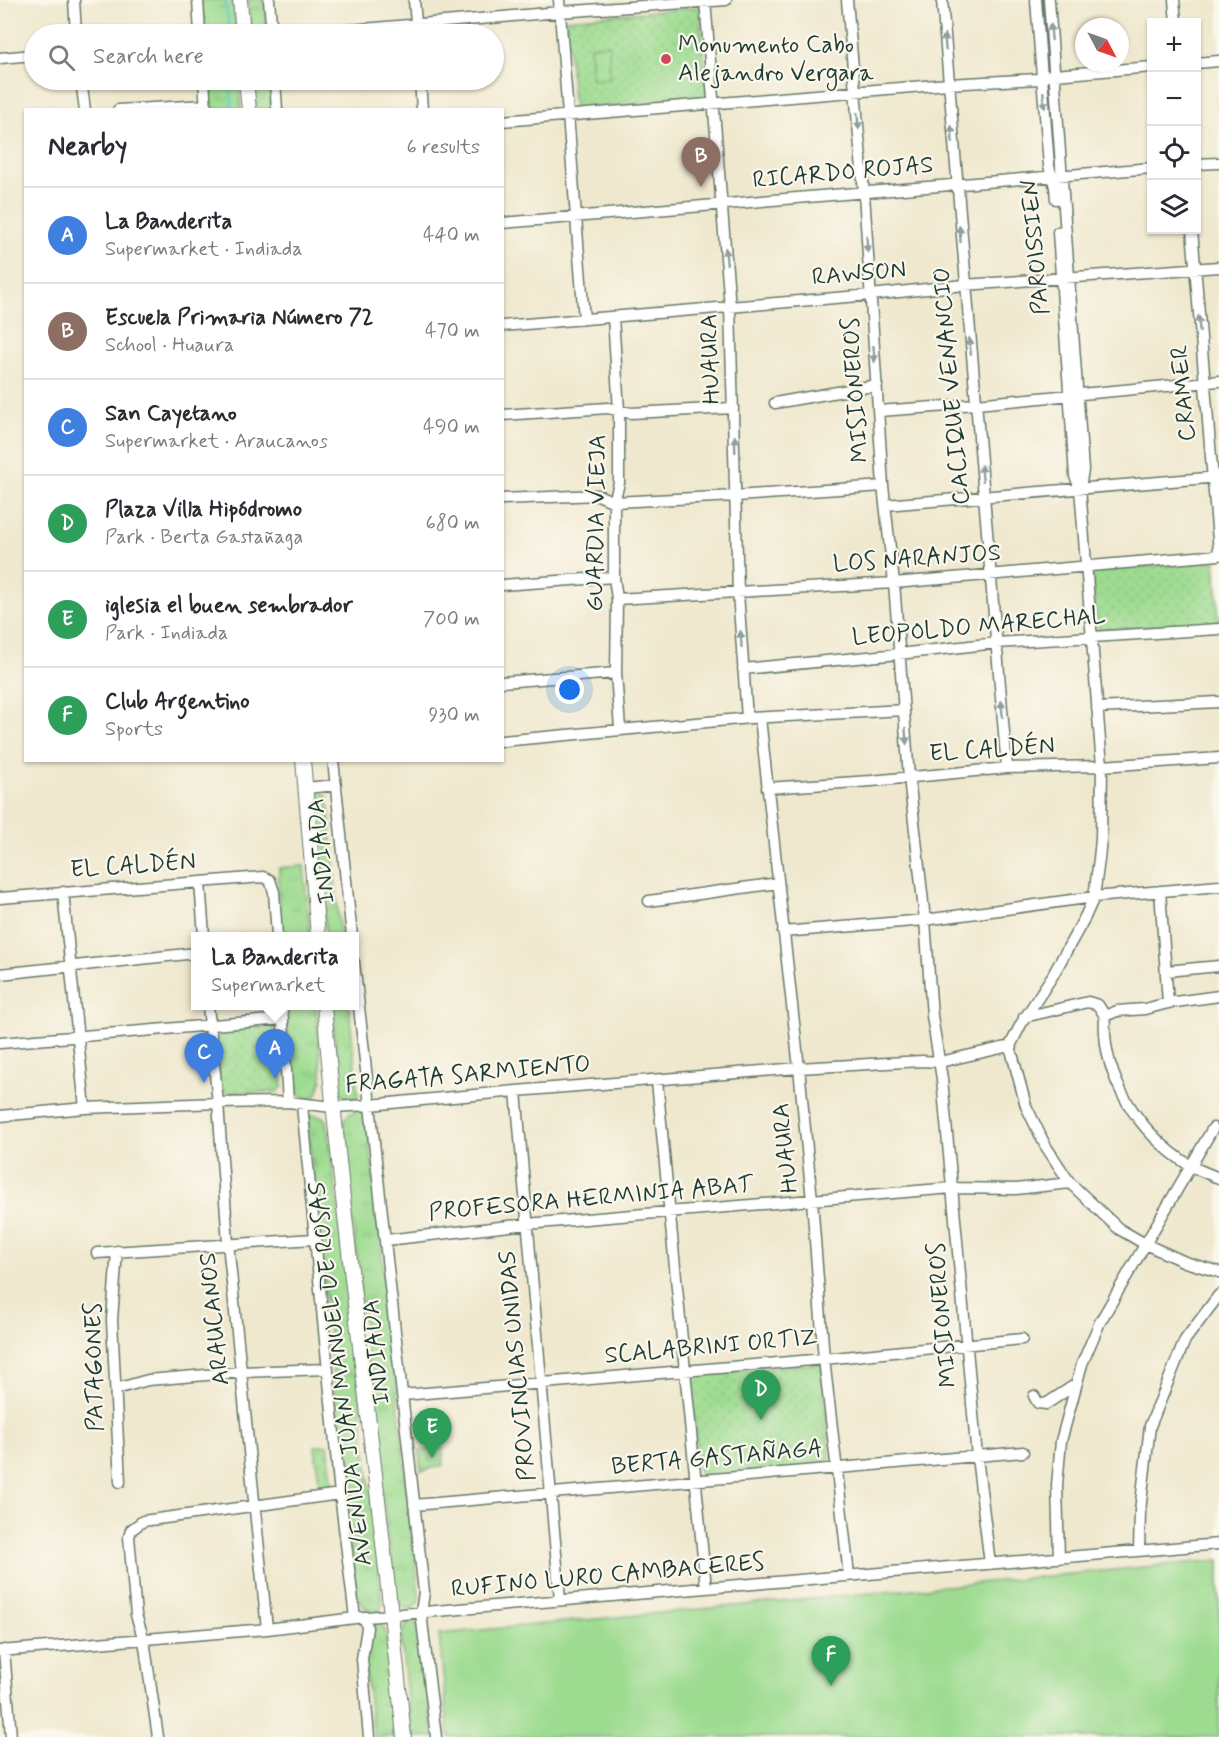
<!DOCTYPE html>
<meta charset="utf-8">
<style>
body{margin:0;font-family:Mynerve,sans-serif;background:#f2f2f3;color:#2b2b33}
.controls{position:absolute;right:18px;top:18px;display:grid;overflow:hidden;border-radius:0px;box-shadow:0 2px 4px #0004}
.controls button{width:54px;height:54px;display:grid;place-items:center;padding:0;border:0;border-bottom:2px solid #e1e1e2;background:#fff;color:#2b2b33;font:30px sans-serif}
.compass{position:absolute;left:1075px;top:18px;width:54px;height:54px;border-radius:50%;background:#fff;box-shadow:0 2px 4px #0004;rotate:131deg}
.you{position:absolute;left:570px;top:690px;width:21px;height:21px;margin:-15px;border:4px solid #fff;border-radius:50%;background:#1a73e8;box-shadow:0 0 0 9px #1a73e833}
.badge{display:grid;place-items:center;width:39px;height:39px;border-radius:50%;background:#d1495b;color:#fff;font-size:20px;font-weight:700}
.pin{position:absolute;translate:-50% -50px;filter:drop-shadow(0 2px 3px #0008)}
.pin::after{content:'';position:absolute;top:32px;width:21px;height:18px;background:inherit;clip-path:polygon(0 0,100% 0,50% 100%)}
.popup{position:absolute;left:191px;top:932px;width:168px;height:78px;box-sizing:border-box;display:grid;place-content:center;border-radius:0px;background:#fff;filter:drop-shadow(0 2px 4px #0005);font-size:20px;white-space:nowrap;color:#7c7c81}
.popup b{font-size:22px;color:#2b2b33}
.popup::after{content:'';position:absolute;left:50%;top:100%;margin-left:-12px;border:12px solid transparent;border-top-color:#fff}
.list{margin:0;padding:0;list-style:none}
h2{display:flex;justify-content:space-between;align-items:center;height:78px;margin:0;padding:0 24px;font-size:26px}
h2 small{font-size:20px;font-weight:400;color:#7c7c81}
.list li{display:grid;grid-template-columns:39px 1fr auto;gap:18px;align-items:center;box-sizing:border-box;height:96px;padding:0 24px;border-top:2px solid #e1e1e2}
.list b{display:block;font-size:22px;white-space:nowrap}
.list p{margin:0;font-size:20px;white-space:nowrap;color:#7c7c81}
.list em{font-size:20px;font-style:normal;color:#7c7c81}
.icon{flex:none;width:33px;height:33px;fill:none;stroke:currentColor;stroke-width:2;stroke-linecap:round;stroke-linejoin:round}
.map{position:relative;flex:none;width:1219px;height:1737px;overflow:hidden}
.search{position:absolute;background:#fff;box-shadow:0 2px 4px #0004;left:24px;top:24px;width:480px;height:66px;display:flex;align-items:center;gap:15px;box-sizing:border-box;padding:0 21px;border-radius:33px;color:#7c7c81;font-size:22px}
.panel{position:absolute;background:#fff;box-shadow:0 2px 4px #0004;left:24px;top:108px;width:480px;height:654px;border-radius:0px}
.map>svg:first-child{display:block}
.grass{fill:url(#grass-tufts);stroke:#5e8c62;stroke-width:1.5}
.park{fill:url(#park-dots);stroke:#5e8c62;stroke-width:1.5}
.pitch{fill:#9ddb90;stroke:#5e8c62;stroke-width:1.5}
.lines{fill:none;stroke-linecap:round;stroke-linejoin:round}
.stream{stroke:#56bed4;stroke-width:2}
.minor-casing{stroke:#68796a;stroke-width:13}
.major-casing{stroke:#68796a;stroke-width:16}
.minor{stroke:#fff;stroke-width:10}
.major{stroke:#fff;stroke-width:14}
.oneway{fill:#8f9e9a}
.poi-dot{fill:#d1495b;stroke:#fbf7ec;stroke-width:2}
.labels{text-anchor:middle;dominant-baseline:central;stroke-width:4.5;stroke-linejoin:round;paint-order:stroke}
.poi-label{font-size:24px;fill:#1f3d34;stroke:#fbf7ec;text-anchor:start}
.street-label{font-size:24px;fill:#1f3d34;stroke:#fbf7ec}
</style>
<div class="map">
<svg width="1219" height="1737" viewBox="0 0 1219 1737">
<defs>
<pattern id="grass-tufts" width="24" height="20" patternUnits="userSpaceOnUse" patternTransform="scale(1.5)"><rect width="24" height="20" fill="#9ddb90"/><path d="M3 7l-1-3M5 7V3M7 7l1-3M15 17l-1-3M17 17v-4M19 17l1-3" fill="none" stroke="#87bd7d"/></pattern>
<pattern id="park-dots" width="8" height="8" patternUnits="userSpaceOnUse" patternTransform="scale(1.5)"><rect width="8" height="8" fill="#9ddb90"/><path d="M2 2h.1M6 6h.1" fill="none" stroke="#87bd7d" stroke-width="1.8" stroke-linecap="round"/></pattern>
</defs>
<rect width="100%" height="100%" fill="#fbf7ec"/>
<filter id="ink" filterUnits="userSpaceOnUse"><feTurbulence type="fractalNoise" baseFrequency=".0167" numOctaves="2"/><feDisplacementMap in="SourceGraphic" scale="12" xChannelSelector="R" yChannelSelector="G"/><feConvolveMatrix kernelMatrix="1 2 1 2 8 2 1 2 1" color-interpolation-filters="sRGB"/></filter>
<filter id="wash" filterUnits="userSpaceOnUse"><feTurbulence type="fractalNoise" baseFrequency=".008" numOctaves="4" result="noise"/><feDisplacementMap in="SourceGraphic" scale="24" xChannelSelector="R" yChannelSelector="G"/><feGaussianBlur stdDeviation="1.35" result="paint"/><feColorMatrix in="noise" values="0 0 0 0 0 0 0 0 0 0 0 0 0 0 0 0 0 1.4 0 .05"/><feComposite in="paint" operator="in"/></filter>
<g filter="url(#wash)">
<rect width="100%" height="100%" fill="#efe8ce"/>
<path class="grass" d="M 201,0 L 233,0 L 236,34 L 204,34 Z
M 248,0 L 265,0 L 267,34 L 251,34 Z
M 1040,0 L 1048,0 L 1053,64 L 1045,65 Z
M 207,80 L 239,80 L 241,109 L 210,109 Z
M 254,80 L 270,80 L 272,109 L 256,109 Z
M 324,793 L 328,797 L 340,936 L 326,936 L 315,800 L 318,794 Z
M 304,866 L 310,936 L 281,936 L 278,891 L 279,868 Z
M 286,1006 L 316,1006 L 322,1080 L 316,1096 L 310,1099 L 296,1094 L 292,1089 Z
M 332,1006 L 349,1006 L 358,1096 L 356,1098 L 344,1098 L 340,1092 Z
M 361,1111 L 364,1112 L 367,1117 L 419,1595 L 419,1601 L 412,1609 L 401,1607 L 397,1600 L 386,1526 L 343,1132 C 343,1119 347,1111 361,1111 Z
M 313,1115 L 323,1117 L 326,1121 L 346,1260 L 382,1604 L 380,1610 C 356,1617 355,1582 352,1566 L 308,1121 L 309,1116 Z
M 410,1621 L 416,1623 L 419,1627 L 434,1737 L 411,1737 L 401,1637 L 404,1628 Z
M 378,1624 L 385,1629 L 386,1634 L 399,1737 L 375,1737 L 371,1718 L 365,1665 L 370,1628 Z"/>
<path class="park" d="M 700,7 L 707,98 L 574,110 L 566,19 Z
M 1215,561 L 1219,622 L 1098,630 L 1091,571 Z
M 272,1026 L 279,1032 L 283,1086 L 277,1092 L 227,1093 L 220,1086 L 215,1036 L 219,1031 Z
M 822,1363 L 831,1466 L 699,1478 L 690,1375 Z
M 328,1445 L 333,1491 L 320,1493 L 315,1446 Z
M 443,1447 L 444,1465 L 421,1471 L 419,1451 Z"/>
<path class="pitch" d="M 609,44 L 610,78 L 592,80 L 590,46 Z
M 1219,1560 L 1219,1737 L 449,1737 L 439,1634 Z"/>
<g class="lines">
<path class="stream" d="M 225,0 L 230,34
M 231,80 L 232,110"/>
</g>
</g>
<g filter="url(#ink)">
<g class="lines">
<defs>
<path id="minor" d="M 74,0 L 76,34
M 198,0 L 200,34
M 269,0 L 272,34
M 414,0 L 417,34
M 559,0 L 584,319
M 705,0 L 730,307 L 738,593 L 747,718
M 847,0 L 864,193 L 883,486 L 894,583 L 909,777 L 925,920 L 932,1016 L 942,1079 L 977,1457 L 990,1564
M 942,0 C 962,256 984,512 1007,768
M 1036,0 L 1049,166 L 1055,187 L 1056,199
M 1049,0 L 1083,470 L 1080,488 L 1102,766 L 1101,839 L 1099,859 L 1094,897 L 1085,917 L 1053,975 L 1021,1024 L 1010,1046 L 1026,1106 L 1045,1145 L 1070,1183 L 1119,1229 L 1145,1244 L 1185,1262 L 1219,1272
M 1174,0 L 1176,22
M 304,34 L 560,12 L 726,0
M 0,58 L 34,55
M 1196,63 L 1219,61
M 81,80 L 85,110
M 204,80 L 206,110
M 275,80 L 277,110
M 420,80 L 422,110
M 118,110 L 206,105
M 502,121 L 948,84 L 1038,79 L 1042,76 L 1152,67
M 1196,164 L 1219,163
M 502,223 L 1152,168
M 1192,230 L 1219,552
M 1058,232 L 1075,476 L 1080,488
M 613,317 L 619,411 L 619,483 L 614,502 L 614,577 L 617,599 L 616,673 L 620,729
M 502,326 L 871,295 L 964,285 L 1219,267
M 775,403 L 877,385
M 879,411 L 976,404 L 1219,381
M 502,415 L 608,408 L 631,413 L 733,408
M 502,499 L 598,495 L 614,502 L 736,496 L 883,486
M 885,505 L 1219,477
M 502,585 L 614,577
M 617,599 L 894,583 L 1219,555
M 743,669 L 899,654 L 996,643 L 1219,629
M 502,682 L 616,673
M 1097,708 L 1219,702
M 760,718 L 799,1068 L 812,1200 L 824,1359 L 849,1575
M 502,741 L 750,718 L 904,710
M 333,760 L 352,936
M 306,788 L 336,785
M 767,788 L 871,781 L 1007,768 L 1102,766 L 1219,758
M 200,882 L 204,936
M 1160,891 L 1168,1003
M 63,892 L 85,1108
M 0,898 L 263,877 L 270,880 L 274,892 L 277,936
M 649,901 L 778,883
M 783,932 L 925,920 L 1094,897 L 1219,886
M 354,962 L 424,1592 L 421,1613 L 436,1737
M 1166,971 L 1219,966
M 0,974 L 196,953
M 208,1006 L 218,1103 L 228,1243 L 267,1629
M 282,1006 L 288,1102
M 1105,1016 C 1101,1077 1139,1133 1189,1165 C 1198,1170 1209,1174 1219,1178
M 1024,1017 L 1088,1002 L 1098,1005 L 1105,1016 L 1117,1011 L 1145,1009 L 1168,1003 L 1219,996
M 0,1043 L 283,1019
M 657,1081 L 706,1588
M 516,1091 L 560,1600
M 302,1105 L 340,1494 L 355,1618
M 0,1116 L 85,1108 L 218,1103 L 288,1102 L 333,1107 L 370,1105 L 516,1091 L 799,1068 L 922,1061 L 940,1062 L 1010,1046
M 386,1240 L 527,1224 L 952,1188 L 1016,1189 L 1070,1183
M 117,1251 L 112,1320 L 120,1482
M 97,1253 L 314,1239
M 116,1389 L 148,1380 L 241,1372 L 328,1369
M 403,1395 L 824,1359 L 1022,1339
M 1034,1396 L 1038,1403 L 1046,1404 L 1075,1385
M 414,1505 L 1023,1452
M 1139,1551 L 1140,1511 L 1150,1426 L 1185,1340 L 1219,1295
M 1059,1558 L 1057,1485 L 1061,1441 L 1082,1364 L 1100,1322 L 1213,1128
M 365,1617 L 367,1628 L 362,1659 L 369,1737
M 4,1650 L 11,1737
M 0,1651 L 267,1629 L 355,1618 L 1219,1544
M 158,1737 L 144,1640 L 136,1615 L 129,1537 L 131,1530 L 143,1521 L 340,1494"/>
<path id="major" d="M 240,0 L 243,34
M 246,80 L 249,110
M 303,760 L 318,936
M 324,1006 C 345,1250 380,1493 404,1737"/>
</defs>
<use href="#minor" class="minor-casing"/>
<use href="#major" class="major-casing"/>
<use href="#minor" class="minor"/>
<use href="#major" class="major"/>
</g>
<defs><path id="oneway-solid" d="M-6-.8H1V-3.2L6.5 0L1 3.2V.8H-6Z" transform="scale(1.5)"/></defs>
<g class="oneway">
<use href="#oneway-solid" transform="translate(1051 32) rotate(-95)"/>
<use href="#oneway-solid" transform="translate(945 42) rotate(-94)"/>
<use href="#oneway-solid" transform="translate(1044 100) rotate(85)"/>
<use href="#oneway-solid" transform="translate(858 121) rotate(85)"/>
<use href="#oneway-solid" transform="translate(952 134) rotate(-94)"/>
<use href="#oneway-solid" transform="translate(960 234) rotate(-94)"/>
<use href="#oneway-solid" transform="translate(867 244) rotate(86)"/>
<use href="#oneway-solid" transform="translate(726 256) rotate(-95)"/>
<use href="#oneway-solid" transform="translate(1199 324) rotate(-94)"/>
<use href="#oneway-solid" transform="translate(970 346) rotate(-96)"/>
<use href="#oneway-solid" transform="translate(874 354) rotate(86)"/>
<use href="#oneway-solid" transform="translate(735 444) rotate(-92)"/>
<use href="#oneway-solid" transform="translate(982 473) rotate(-95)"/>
<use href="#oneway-solid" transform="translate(741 639) rotate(-94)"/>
<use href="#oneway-solid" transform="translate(1002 709) rotate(-95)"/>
<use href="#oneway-solid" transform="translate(906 736) rotate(86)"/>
</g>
</g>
<circle class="poi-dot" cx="666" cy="59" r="6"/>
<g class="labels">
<g class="poi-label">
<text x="678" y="45">Monumento Cabo<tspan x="678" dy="28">Alejandro Vergara</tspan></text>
</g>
<g class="street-label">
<text transform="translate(843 173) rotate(-5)">RICARDO ROJAS</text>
<text transform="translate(1036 247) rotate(-95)">PAROISSIEN</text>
<text transform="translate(859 274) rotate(-5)">RAWSON</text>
<text transform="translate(711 359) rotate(-92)">HUAURA</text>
<text transform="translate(952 386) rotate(-95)">CACIQUE VENANCIO</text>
<text transform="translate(856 390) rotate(-94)">MISIONEROS</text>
<text transform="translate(1184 393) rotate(-95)">CRAMER</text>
<text transform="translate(597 523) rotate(-89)">GUARDIA VIEJA</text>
<text transform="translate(917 559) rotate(-4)">LOS NARANJOS</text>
<text transform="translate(979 627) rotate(-5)">LEOPOLDO MARECHAL</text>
<text transform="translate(992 750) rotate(-4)">EL CALDÉN</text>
<text transform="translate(322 851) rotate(-96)">INDIADA</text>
<text transform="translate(133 866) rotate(-4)">EL CALDÉN</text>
<text transform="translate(468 1075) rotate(-5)">FRAGATA SARMIENTO</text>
<text transform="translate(786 1148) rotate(-96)">HUAURA</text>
<text transform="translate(591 1199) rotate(-5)">PROFESORA HERMINIA ABAT</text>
<text transform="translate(943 1315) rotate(-95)">MISIONEROS</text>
<text transform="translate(215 1319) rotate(-96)">ARAUCANOS</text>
<text transform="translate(711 1347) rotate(-5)">SCALABRINI ORTIZ</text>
<text transform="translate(377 1352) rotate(-96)">INDIADA</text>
<text transform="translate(518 1366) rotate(-95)">PROVINCIAS UNIDAS</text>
<text transform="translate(95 1367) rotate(-91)">PATAGONES</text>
<text transform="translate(341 1374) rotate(-97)">AVENIDA JUAN MANUEL DE ROSAS</text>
<text transform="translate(717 1458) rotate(-5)">BERTA GASTAÑAGA</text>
<text transform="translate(608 1576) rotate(-5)">RUFINO LURO CAMBACERES</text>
</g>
</g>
</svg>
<div class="controls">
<button>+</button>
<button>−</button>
<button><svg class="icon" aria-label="locate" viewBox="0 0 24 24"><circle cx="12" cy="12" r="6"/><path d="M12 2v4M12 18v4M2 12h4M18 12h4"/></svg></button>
<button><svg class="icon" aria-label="layers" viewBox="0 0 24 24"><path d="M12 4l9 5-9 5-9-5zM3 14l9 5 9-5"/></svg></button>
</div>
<svg class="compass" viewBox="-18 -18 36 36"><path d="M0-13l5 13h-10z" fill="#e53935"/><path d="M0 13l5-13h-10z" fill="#7c7c81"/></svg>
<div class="you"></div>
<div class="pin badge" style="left:275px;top:1079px;background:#3f7fe0">A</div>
<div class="popup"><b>La Banderita</b>Supermarket</div>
<div class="pin badge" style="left:701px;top:187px;background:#8d6e63">B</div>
<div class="pin badge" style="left:204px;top:1083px;background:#3f7fe0">C</div>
<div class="pin badge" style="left:761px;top:1420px;background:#2e9e5b">D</div>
<div class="pin badge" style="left:432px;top:1458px;background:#2e9e5b">E</div>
<div class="pin badge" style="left:831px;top:1686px;background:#2e9e5b">F</div>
<div class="search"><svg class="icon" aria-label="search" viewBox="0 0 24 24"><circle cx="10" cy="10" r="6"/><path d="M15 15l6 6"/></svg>Search here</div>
<section class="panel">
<h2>Nearby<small>6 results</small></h2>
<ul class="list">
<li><span class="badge" style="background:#3f7fe0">A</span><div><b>La Banderita</b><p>Supermarket · Indiada</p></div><em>440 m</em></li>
<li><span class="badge" style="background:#8d6e63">B</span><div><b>Escuela Primaria Número 72</b><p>School · Huaura</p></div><em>470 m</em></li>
<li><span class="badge" style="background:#3f7fe0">C</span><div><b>San Cayetano</b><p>Supermarket · Araucanos</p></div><em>490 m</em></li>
<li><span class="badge" style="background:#2e9e5b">D</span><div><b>Plaza Villa Hipódromo</b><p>Park · Berta Gastañaga</p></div><em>680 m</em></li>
<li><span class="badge" style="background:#2e9e5b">E</span><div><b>iglesia el buen sembrador</b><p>Park · Indiada</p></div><em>700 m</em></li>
<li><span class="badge" style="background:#2e9e5b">F</span><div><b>Club Argentino</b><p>Sports</p></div><em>930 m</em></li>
</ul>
</section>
</div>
